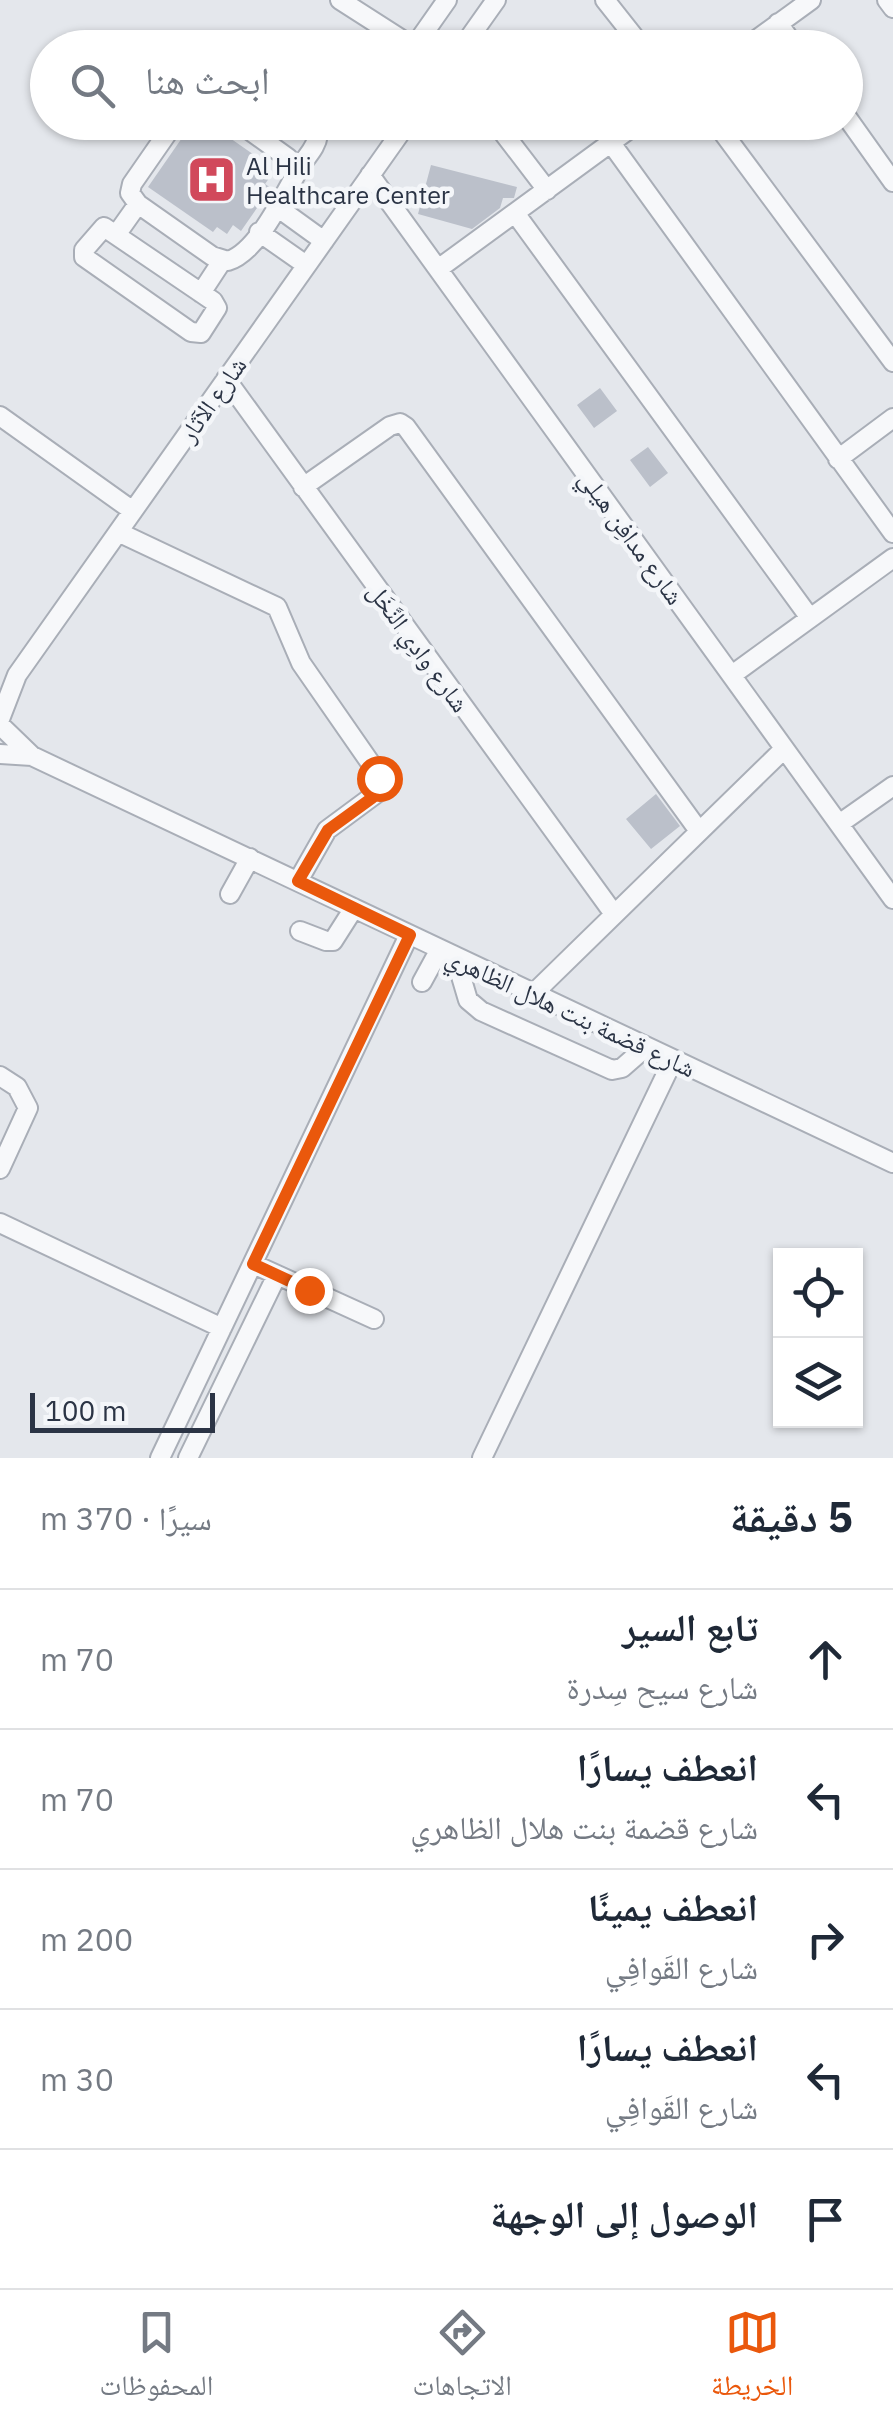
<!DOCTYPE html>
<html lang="ar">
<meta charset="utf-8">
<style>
body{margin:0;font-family:"IBM Plex Sans","Noto Naskh Arabic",sans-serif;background:#f2f2f3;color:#1f2937;direction:rtl}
.controls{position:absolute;right:30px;bottom:30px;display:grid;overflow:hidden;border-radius:0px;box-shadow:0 2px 8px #0004}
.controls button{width:90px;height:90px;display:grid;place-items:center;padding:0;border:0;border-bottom:2px solid #e0e1e3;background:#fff;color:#1f2937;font:50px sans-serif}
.scale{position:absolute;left:30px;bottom:25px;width:185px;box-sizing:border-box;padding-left:10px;border:5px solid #2b3445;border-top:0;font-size:28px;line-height:35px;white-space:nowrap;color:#2b3445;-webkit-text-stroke:8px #f4f6f9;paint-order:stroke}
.stop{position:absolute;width:30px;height:30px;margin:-22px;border:8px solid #ea580c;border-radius:50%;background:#fff}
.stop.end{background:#ea580c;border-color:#fff;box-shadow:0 2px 10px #0008}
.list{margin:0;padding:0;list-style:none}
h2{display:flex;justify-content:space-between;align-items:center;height:130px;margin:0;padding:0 40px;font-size:42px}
h2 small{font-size:32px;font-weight:400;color:#747a83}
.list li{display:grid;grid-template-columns:65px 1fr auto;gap:30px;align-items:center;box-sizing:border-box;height:140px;padding:0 40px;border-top:2px solid #e0e1e3}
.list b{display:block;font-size:38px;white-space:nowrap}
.list p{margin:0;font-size:32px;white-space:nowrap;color:#747a83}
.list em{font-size:32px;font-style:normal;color:#747a83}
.icon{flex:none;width:55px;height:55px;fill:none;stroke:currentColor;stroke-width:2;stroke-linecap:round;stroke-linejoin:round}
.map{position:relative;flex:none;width:893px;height:1458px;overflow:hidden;direction:ltr}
.search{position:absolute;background:#fff;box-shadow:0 2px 8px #0004;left:30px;right:30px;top:30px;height:110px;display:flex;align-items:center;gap:25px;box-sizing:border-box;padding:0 35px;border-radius:55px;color:#747a83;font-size:38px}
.sheet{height:830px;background:#fff}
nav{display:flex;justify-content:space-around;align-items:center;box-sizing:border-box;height:140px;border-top:2px solid #e0e1e3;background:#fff;font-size:28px;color:#747a83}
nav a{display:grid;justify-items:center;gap:5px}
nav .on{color:#ea580c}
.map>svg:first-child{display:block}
.building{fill:#bbc0ca}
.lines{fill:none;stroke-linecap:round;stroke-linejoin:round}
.minor-casing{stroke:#a9aeb7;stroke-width:22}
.minor{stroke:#f7f8fa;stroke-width:18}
.route{stroke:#ea580c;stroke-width:12}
.labels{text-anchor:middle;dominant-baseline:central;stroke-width:9;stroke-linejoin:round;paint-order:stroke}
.poi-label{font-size:25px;fill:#2b3445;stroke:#f4f6f9;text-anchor:start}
.street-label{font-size:25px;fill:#2b3445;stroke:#f4f6f9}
</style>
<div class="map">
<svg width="893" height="1458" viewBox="0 0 893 1458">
<rect width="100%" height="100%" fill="#e4e7ec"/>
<path class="building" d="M 193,122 L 207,122 L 267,164 L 264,168 L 272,174 L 265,184 L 271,188 L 241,231 L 233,225 L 227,234 L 217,227 L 213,232 L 148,187 Z
M 431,165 L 517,187 L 514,198 L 503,198 L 500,208 L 472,229 L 418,214 Z
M 600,388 L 617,411 L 594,428 L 577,405 Z
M 648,447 L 668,473 L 650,487 L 630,460 Z
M 656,794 L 680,826 L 651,849 L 626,819 Z"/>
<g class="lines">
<defs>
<path id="minor" d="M 340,0 L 415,48
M 605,0 L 643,48
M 887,0 L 893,8
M 778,23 L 796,48
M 414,47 L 447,0
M 462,48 L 496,0
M 745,48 L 811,0
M 846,116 L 893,182
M 175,122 L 132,184 L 130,193 L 138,204 L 212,256 L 228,261 C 258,252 284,194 299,169 C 306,156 316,149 318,135 L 306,122
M 238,122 L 288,158 L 296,172
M 495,122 L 547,190
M 715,122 L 893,362
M 611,143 L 893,533
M 370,175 L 893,899
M 277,207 L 324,241
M 515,213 L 810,618
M 104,227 L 213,301 L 217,308 L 201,333 L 191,332 L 84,257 L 84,250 Z
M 259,232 L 306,265
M 116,235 L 138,204
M 438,269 L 639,122
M 201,293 L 222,261
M 226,379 L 614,914
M 0,416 L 133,511
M 838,459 L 893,418
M 303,487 L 390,426 L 400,423 L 406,427 L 699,831
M 118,532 L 277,607 L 301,663 L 376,771 L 377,793 L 327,830 L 298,881
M 732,675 L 893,558
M 0,719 L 17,675 L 408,122
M 2,727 L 32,756 L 893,1163
M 0,754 L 32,756
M 839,824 L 893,786
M 230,894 L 250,858
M 300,931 L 326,941 L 333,941 L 354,908
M 455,956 L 468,1000 L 481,1011 L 612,1070 L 622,1068 L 646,1047
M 422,982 L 440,949
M 534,993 L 784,749
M 0,1076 L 17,1087 L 28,1108 L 0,1169
M 0,1223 L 222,1328
M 253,1264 L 374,1319
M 160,1458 L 409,935
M 188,1458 L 277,1275
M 482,1458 L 673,1060"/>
</defs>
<use href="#minor" class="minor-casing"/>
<use href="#minor" class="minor"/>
</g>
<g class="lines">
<path class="route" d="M 309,1290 L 253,1264 L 410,935 L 298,881 L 328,830 L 372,798 L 379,778"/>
</g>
<defs>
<symbol id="hospital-square" viewBox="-11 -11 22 22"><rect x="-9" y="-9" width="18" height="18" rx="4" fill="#d1495b" stroke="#f4f6f9"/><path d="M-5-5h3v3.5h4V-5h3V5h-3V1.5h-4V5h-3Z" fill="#fff"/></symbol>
</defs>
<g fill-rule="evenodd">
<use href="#hospital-square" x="184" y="152" width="55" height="55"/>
</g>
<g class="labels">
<g class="poi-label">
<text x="246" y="165">Al Hili<tspan x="246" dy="29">Healthcare Center</tspan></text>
</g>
<g class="street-label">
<text transform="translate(212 399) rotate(-55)">شارع الآثار</text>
<text transform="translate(632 537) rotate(54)">شارع مدافِن هيلي</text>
<text transform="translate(419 647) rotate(54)">شارع وادِي النَّخَل</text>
<text transform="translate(571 1012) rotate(25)">شارع قضمة بنت هلال الظاهري</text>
</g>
</g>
</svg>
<div class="controls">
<button><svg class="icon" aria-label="locate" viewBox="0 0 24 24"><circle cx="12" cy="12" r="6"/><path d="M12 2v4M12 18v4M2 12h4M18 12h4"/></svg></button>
<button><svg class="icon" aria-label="layers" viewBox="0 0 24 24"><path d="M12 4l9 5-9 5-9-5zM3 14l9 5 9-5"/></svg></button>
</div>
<div class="scale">100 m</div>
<div class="stop" style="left:379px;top:778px"></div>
<div class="stop end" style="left:309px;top:1290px"></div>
<div class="search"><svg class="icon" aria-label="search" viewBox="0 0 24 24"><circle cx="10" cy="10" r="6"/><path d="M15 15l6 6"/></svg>ابحث هنا</div>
</div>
<section class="sheet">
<h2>5 دقيقة<small>سيرًا · 370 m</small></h2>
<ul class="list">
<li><svg class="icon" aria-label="ahead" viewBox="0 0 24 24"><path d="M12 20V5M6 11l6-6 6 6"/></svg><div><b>تابع السير</b><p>شارع سيح سِدرة</p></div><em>70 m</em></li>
<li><svg class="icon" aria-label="left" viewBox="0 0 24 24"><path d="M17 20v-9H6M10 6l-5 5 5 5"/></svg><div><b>انعطف يسارًا</b><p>شارع قضمة بنت هلال الظاهري</p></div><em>70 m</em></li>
<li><svg class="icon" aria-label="right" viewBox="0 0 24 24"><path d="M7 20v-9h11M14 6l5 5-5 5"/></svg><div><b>انعطف يمينًا</b><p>شارع القَوافِي</p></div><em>200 m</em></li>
<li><svg class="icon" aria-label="left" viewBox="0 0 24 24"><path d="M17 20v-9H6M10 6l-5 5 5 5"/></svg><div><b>انعطف يسارًا</b><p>شارع القَوافِي</p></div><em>30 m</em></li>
<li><svg class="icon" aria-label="arrive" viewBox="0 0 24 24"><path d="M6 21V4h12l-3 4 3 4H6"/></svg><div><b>الوصول إلى الوجهة</b></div></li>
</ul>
</section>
<nav>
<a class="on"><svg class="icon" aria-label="map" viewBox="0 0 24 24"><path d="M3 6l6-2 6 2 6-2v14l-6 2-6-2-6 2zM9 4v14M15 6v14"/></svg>الخريطة</a>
<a><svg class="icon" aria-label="directions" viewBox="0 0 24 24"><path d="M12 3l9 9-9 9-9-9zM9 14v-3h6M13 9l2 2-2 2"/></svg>الاتجاهات</a>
<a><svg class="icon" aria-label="saved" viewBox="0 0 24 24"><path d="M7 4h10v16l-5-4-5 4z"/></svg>المحفوظات</a>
</nav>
